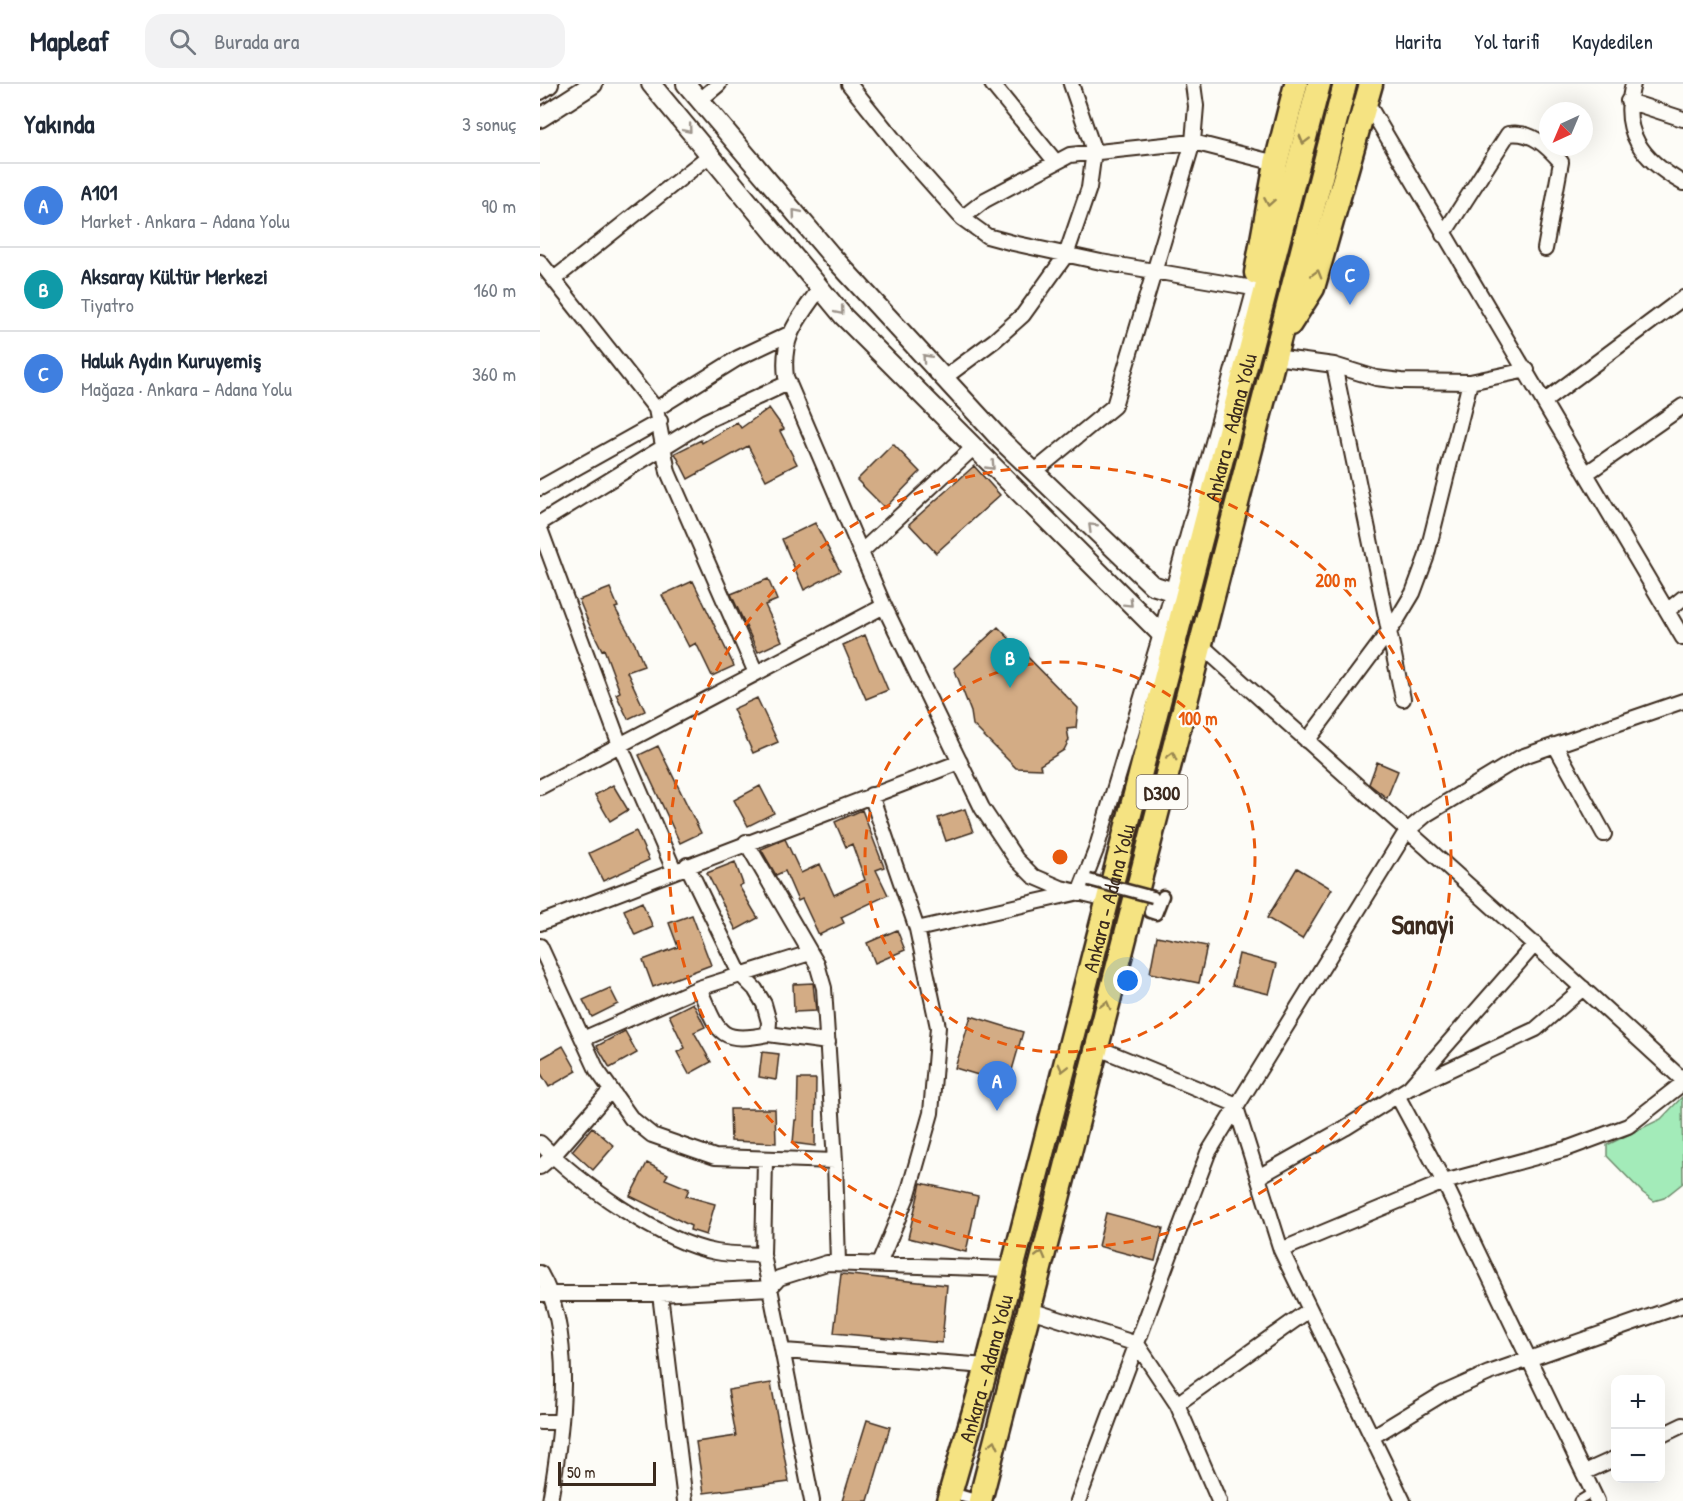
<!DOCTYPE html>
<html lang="tr">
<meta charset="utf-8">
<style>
body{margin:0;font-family:"Patrick Hand",sans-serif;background:#f2f2f3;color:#1f2937}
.controls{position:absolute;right:18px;bottom:18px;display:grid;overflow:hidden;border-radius:12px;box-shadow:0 6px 24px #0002}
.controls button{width:54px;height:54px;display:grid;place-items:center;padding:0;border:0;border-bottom:2px solid #e0e1e3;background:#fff;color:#1f2937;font:30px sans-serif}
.compass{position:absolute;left:999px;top:18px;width:54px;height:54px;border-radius:50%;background:#fff;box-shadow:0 6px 24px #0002;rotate:224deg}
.scale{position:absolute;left:18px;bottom:15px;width:98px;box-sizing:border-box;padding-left:6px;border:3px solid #3b2a1e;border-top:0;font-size:16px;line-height:21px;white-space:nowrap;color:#3b2a1e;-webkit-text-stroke:4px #fdfcf7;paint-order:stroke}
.you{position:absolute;left:588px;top:897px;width:21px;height:21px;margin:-15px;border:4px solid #fff;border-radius:50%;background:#1a73e8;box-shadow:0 0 0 9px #1a73e833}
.badge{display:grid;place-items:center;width:39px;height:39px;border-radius:50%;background:#d1495b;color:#fff;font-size:20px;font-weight:700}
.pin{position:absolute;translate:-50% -50px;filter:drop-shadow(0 2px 3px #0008)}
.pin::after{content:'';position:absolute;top:32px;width:21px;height:18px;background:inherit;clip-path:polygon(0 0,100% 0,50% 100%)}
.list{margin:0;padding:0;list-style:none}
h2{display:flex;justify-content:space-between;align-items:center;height:78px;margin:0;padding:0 24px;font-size:26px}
h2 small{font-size:20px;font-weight:400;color:#747a83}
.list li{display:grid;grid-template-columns:39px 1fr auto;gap:18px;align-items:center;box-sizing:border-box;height:84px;padding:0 24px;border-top:2px solid #e0e1e3}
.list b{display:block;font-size:22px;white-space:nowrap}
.list p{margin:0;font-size:20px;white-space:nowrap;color:#747a83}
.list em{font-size:20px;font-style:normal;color:#747a83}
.icon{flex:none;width:33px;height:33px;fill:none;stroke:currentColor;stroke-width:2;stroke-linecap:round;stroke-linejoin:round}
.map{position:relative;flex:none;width:1143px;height:1417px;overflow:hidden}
header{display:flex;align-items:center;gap:36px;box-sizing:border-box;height:84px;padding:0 30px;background:#fff;border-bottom:2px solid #e0e1e3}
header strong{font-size:28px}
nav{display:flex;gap:33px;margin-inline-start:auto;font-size:21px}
.search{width:420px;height:54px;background:#f2f2f3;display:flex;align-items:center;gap:15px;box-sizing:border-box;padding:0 21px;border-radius:18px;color:#747a83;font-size:22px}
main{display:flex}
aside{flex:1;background:#fff}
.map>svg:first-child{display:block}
.green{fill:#a3ebb9;stroke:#6f8a6c;stroke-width:1.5}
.building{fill:#d3ac85;stroke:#3b2a1e;stroke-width:1.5}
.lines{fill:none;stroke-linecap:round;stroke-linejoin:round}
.service-casing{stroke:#3b2a1e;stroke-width:11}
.pedestrian-casing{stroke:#3b2a1e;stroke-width:15}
.minor-casing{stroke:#3b2a1e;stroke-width:18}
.secondary-casing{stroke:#3b2a1e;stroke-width:22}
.trunk-casing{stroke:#3b2a1e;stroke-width:27}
.service{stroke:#fdfcf7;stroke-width:7}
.pedestrian{stroke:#fdfcf7;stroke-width:10}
.minor{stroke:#fdfcf7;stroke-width:14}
.secondary{stroke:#fdfcf7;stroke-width:18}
.trunk{stroke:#f5e382;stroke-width:22}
.pedestrian-bridge-casing{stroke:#3b2a1e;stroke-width:15;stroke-linecap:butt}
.pedestrian-bridge{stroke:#fdfcf7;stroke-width:10}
.oneway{stroke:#9c938a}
.oneway2{stroke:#988650}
.ring{fill:none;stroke:#e8590c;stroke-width:3;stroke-dasharray:10 8}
.labels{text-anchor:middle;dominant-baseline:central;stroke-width:4.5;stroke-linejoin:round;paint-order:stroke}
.shield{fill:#fdfcf7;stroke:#75695f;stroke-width:1.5}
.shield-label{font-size:20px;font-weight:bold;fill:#3b2a1e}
.street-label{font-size:21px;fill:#3b2a1e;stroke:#fdfcf7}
.district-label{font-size:27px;font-weight:bold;fill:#3b2a1e;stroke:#fdfcf7}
.centre{fill:#e8590c;stroke:#fdfcf7;stroke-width:3}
.ring-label{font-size:18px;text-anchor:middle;font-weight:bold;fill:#e8590c;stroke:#fdfcf7;stroke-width:4.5;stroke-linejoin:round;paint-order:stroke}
</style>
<header>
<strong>Mapleaf</strong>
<div class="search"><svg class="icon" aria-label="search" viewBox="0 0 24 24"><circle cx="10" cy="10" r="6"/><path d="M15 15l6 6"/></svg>Burada ara</div>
<nav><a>Harita</a><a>Yol tarifi</a><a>Kaydedilen</a></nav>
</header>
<main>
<aside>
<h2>Yakında<small>3 sonuç</small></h2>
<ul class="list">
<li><span class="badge" style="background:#3f7fe0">A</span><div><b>A101</b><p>Market · Ankara - Adana Yolu</p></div><em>90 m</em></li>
<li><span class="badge" style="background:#0f9aa8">B</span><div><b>Aksaray Kültür Merkezi</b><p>Tiyatro</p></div><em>160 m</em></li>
<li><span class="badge" style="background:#3f7fe0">C</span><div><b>Haluk Aydın Kuruyemiş</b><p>Mağaza · Ankara - Adana Yolu</p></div><em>360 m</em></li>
</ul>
</aside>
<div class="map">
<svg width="1143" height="1417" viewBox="0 0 1143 1417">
<rect width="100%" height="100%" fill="#fdfcf7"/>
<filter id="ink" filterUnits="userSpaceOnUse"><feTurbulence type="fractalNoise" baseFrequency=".0167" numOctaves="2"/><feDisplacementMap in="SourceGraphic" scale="12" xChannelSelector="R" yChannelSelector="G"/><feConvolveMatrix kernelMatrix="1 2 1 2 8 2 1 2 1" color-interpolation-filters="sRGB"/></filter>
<g filter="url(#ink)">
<path class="green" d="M 1142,1013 L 1143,1099 L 1124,1114 L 1114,1117 L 1103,1109 L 1067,1072 L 1067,1061 L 1121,1035 Z"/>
<path class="building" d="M 229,324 L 244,345 L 240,347 L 257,380 L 226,396 L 208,362 L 148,395 L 135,369 L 161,356 L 162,359 L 197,338 L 201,344 Z
M 353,360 L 380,388 L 345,424 L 317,396 Z
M 434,382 L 460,411 L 396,469 L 369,440 Z
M 275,439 L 300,487 L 264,506 L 242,455 Z
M 228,495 L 237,516 L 225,521 L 242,557 L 218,568 L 191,510 Z
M 153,497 L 194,582 L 172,592 L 156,559 L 149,563 L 122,511 Z
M 70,504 L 78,523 L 75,524 L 96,562 L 104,582 L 87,588 L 105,627 L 88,635 L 76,610 L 80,608 L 64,565 L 62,566 L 49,540 L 39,516 Z
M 458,543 L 538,624 L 536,644 L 527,645 L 529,656 L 524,666 L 500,681 L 501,685 L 476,684 L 433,641 L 431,628 L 414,584 Z
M 325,551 L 348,606 L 326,615 L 303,561 Z
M 217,614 L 238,658 L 213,669 L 193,625 Z
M 118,662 L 161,749 L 140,759 L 99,671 Z
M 837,678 L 858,687 L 847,714 L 829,700 Z
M 73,701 L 88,726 L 70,737 L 55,711 Z
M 220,702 L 234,729 L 208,742 L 194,716 Z
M 425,725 L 433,748 L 406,757 L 398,734 Z
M 322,726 L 344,783 L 336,786 L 348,811 L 301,833 L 304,839 L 279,851 L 262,815 L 258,817 L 245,787 L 236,791 L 221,765 L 245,755 L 261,789 L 280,780 L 294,811 L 325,796 L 312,760 L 306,763 L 295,738 Z
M 96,747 L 109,776 L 63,797 L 49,769 Z
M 195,778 L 203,800 L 199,802 L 218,834 L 196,846 L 167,789 Z
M 757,784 L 792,805 L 762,855 L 727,834 Z
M 102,818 L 113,843 L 95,851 L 84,826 Z
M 152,831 L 171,881 L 113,903 L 103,876 L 138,863 L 129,839 Z
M 357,846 L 365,866 L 335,879 L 327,859 Z
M 617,852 L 667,862 L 659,899 L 610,889 Z
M 699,870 L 737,880 L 729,910 L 692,901 Z
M 273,899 L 276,927 L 254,928 L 253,900 Z
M 70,904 L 78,920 L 52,933 L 43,916 Z
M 153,919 L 165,943 L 154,948 L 171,978 L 149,990 L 137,968 L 145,964 L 129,931 Z
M 431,932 L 483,948 L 468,1000 L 415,984 Z
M 85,947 L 97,969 L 70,984 L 57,962 Z
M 23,962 L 37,987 L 9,1003 L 0,988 L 0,975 Z
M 222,968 L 239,970 L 236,996 L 219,993 Z
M 258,995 L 276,995 L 275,1062 L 253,1059 L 255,1036 L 257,1036 Z
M 190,1025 L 235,1025 L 236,1059 L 191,1057 Z
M 52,1043 L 74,1062 L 53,1086 L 32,1067 Z
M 107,1079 L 128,1090 L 125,1095 L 149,1105 L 146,1112 L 175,1120 L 166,1151 L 150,1146 L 151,1142 L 90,1112 Z
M 381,1099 L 438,1112 L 426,1168 L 368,1154 Z
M 566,1129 L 623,1144 L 615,1177 L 558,1162 Z
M 301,1190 L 407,1201 L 402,1259 L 294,1249 Z
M 231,1299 L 249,1398 L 164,1409 L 156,1358 L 196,1352 L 188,1306 Z
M 327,1336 L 350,1343 L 328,1417 L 302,1417 Z"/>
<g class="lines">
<defs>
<path id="service" d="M 1038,1417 L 1053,1408"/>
<path id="pedestrian" d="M 613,813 L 610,828 L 616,830 L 623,812
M 422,1412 L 432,1415"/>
<path id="minor" d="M 309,0 L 367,72 L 422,134 L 445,116 L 530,71 L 653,58 L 736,79
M 452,0 L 515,77
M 1093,0 C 1080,48 1102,76 1143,99
M 160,16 L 179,0
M 826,17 L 1143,554
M 1088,17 L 1143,35
M 422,134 L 447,152 L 473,159 L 561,178 L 713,204
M 903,151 L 968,50 C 991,46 1007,62 1021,78 L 1005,165
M 0,178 L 116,325 L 128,388 L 216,589
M 14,195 L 170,71
M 280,204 C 258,236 241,252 246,293 L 344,522 L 442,724 L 476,775 L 493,792 L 521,804 L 567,815
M 735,273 L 794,281 L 836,294 L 861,297 L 930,298 L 987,286
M 794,281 L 863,615
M 404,294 L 455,256 L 483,231 L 526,171 L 549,104 L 554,67 L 531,0
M 1005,317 L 1143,214
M 116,325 L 198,274 L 249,250
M 494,388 L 574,322 L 653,58 L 656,22 L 653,0
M 1047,389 L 1143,322
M 0,404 L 120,337
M 0,439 L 166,337 L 248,299
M 0,445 L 80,661 L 134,786
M 321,468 L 433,364
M 1127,527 L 1143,514
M 661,561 C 821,706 984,849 1143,996
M 767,657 L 855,539 L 873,509 L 886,474 L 930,298
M 1015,661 L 1064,750
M 0,703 L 344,522
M 331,711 L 377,845 L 398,943 L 391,1029 L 368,1110 L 339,1180
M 206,758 L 277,880 L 284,904 L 295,1077 L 298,1179
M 147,781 L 200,890 L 215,905 L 224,920 L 229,938 L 228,950 C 178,961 178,947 159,904
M 539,809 L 556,766 L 621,550 L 713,211
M 0,839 L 420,678
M 377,845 L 535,809
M 0,862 L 57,986 L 91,1034 L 112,1051 L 175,1073 L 295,1077
M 228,950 L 288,958
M 43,955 L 159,904 L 270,869
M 556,963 L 695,1020 L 741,1166 L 863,1417
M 872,1003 L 996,945 L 1043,904
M 857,1011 L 904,1098 L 1057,1417
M 0,1059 C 39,1099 121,1158 176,1168 C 191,1171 208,1170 223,1171
M 225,1076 L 223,1171 L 230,1204 L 239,1194 L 287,1179 L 471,1185
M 0,1083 L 13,1072 L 70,1007
M 718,1093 L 805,1044 L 869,1004 L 995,860
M 741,1166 L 904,1098 L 1026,1065 L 1088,1042 L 1143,999
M 0,1189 C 36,1250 22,1349 10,1417
M 0,1210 L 120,1210 L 230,1204 L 272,1417
M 120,1210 L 145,1417
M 487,1225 L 597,1260 L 637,1320 L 679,1417
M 244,1267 L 447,1282
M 637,1320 L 769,1226
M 0,1338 L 20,1338
M 1120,1352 L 1143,1341
M 832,1353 L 904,1309 L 949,1289 L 1143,1221
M 1045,1388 L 1076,1374
M 538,1417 L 668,1069 L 866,748 L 887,730 L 981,673 L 1143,617"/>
<path id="secondary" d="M 111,0 L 304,233 L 633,562
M 146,0 L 291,171 L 460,355 L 612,501 L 631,507 L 648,500
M 0,6 L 9,0
M 0,34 L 53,0"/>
<g id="trunk">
<path d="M 716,189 L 736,79 L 756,0"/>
<path d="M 750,240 L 773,204 L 831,0"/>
<path id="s1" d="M 408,1417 L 447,1282 L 779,0"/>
<path d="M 440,1417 L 805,0"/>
</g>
</defs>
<use href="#service" class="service-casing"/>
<use href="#pedestrian" class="pedestrian-casing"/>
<use href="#minor" class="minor-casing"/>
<use href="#secondary" class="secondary-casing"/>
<use href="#trunk" class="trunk-casing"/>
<use href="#service" class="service"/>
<use href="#pedestrian" class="pedestrian"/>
<use href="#minor" class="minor"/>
<use href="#secondary" class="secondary"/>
<use href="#trunk" class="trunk"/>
<defs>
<path id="pedestrian-bridge" d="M 549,796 L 613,813"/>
</defs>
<use href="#pedestrian-bridge" class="pedestrian-bridge-casing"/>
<use href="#pedestrian-bridge" class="pedestrian-bridge"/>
</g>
<defs><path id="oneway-chevron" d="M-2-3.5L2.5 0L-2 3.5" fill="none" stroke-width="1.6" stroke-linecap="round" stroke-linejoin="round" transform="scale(1.5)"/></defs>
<g class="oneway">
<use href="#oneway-chevron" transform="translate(148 45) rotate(50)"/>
<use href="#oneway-chevron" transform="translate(256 129) rotate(-130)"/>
<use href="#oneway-chevron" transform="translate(300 227) rotate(50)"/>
<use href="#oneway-chevron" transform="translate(386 274) rotate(-132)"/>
<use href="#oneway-chevron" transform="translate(451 382) rotate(46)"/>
<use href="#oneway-chevron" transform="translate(552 443) rotate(-136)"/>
<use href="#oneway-chevron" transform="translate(589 519) rotate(45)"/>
</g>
<g class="oneway2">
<use href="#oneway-chevron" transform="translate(764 56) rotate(105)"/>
<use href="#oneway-chevron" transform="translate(729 118) rotate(100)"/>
<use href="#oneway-chevron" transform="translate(777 190) rotate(-74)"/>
<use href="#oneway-chevron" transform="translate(632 672) rotate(-75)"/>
<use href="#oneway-chevron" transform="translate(566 921) rotate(-75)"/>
<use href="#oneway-chevron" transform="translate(523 984) rotate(104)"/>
<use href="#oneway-chevron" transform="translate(501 1171) rotate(-75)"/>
<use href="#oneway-chevron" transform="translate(454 1360) rotate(-76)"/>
</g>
</g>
<g class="ring">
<circle cx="520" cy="773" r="195"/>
<circle cx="520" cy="773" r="391"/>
</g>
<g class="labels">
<rect class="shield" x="596.5" y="691" width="51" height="34" rx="4.5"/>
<g class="shield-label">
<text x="622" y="708">D300</text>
</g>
<g class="street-label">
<text stroke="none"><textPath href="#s1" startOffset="1110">Ankara - Adana Yolu</textPath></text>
<text stroke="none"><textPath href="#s1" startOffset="624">Ankara - Adana Yolu</textPath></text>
<text stroke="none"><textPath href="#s1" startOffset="138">Ankara - Adana Yolu</textPath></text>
</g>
<g class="district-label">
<text x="883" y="840">Sanayi</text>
</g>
</g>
<circle cx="520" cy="773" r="9" class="centre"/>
<g class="ring-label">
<text x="796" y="503">200 m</text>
<text x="658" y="641">100 m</text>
</g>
</svg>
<div class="controls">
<button>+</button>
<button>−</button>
</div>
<svg class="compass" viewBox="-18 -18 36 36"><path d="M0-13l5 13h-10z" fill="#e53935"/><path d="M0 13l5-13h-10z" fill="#747a83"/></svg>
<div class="scale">50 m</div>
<div class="you"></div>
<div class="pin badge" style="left:457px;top:1027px;background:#3f7fe0">A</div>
<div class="pin badge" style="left:470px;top:604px;background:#0f9aa8">B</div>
<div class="pin badge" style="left:810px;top:221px;background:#3f7fe0">C</div>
</div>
</main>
